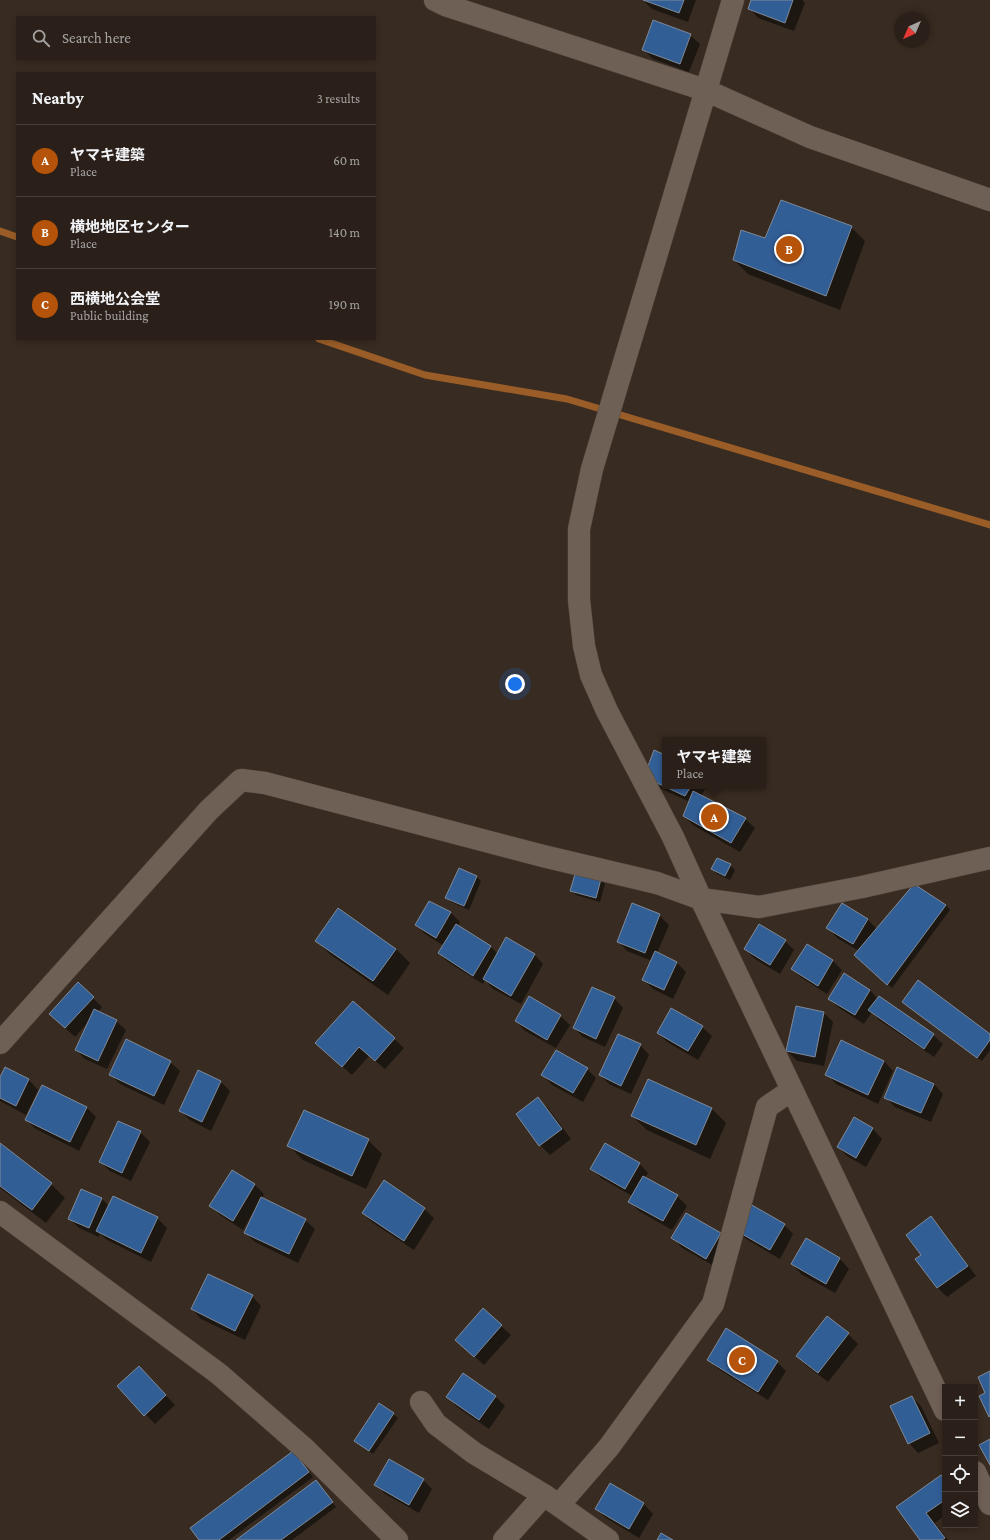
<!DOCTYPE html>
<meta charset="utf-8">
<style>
body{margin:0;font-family:"Crimson Pro","Noto Sans JP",serif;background:#322822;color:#f1f3f6}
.controls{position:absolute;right:12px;bottom:12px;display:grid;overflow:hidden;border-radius:0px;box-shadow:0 2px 6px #0003}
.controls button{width:36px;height:36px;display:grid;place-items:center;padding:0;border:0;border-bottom:1px solid #463e38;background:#2a2019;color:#f1f3f6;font:20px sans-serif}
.compass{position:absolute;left:894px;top:12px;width:36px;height:36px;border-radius:50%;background:#2a2019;box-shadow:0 2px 6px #0003;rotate:224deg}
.you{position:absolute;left:515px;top:684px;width:14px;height:14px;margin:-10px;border:3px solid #fff;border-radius:50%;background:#1a73e8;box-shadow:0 0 0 6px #1a73e833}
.badge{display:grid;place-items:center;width:26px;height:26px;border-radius:50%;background:#b45309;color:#fff;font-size:13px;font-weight:700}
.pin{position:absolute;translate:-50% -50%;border:2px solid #fff;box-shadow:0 1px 4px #0006}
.popup{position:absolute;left:662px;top:737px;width:104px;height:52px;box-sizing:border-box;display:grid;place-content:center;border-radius:0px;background:#2a2019;filter:drop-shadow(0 1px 3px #0005);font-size:13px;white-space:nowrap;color:#a5a3a2}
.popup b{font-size:15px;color:#f1f3f6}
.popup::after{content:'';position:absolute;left:50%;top:100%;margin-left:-8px;border:8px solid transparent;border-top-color:#2a2019}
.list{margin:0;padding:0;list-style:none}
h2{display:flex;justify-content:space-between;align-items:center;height:52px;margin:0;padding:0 16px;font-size:17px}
h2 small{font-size:13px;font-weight:400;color:#a5a3a2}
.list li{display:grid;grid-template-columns:26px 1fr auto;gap:12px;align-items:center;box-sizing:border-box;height:72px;padding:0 16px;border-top:1px solid #463e38}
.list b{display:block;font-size:15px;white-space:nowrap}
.list p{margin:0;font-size:13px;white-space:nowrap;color:#a5a3a2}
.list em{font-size:13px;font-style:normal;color:#a5a3a2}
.icon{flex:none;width:22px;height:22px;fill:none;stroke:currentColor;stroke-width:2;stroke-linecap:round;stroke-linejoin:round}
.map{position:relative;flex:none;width:990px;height:1540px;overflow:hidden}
.search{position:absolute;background:#2a2019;box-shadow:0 2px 6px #0003;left:16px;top:16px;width:360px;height:44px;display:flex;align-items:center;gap:10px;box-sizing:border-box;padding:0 14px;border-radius:0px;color:#a5a3a2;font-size:15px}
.panel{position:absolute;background:#2a2019;box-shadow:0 2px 6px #0003;left:16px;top:72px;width:360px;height:268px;border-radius:0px}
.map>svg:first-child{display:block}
.shadow{fill:#0007}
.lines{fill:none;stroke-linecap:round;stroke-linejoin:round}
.stream{stroke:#9a5d28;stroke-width:7}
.building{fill:#325e96;stroke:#7f8a98}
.minor-casing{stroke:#51463d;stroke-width:23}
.minor{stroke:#6f6056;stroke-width:22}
</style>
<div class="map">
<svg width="990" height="1540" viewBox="0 0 990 1540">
<rect width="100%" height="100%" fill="#382b21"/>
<path class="shadow" d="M 643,0 L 696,0 L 688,22 L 652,9 Z
M 752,0 L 802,0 L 805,3 L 794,31 L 758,18 L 749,8 Z
M 690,35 L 700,44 L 689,72 L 653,59 L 644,50 Z
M 851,227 L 865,241 L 840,310 L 748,274 L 734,260 L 766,239 Z
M 665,756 L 665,786 L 707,786 L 701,796 L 745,819 L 755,828 L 740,852 L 693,825 L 684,816 L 690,802 L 655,786 Z
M 730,865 L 735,870 L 730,880 L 717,874 L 712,869 Z
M 460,869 L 477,877 L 481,881 L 469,910 L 451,902 L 446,898 Z
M 601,879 L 605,884 L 600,902 L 576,895 L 571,891 Z
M 842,904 L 868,920 L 877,929 L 946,905 L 950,910 L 892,988 L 860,960 L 859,951 L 837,938 L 828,928 Z
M 450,912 L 460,922 L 458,926 L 491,947 L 498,954 L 534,954 L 543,964 L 521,1004 L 493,989 L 485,980 L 483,984 L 448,962 L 439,953 L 444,946 L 425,934 L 416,925 Z
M 659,915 L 669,925 L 657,953 L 677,963 L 686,972 L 673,999 L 653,989 L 643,979 L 652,961 L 627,951 L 618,941 Z
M 316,941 L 396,949 L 410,963 L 388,995 L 331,955 Z
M 785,941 L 794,950 L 780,974 L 755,959 L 745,949 Z
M 807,945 L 833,961 L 842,970 L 827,994 L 802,978 L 792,969 Z
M 870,990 L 878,999 L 933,1035 L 943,1044 L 934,1057 L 879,1020 L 872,1012 L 864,1024 L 839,1008 L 830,999 Z
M 93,998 L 102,1007 L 98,1012 L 116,1021 L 126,1030 L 107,1069 L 85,1059 L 76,1050 L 88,1022 L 75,1037 L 60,1023 Z
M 614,998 L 623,1008 L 605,1047 L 583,1037 L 574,1028 Z
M 908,1006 L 990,1035 L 990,1050 L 982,1061 Z
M 824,1013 L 833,1022 L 824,1066 L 797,1061 L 787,1051 Z
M 560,1016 L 570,1025 L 556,1048 L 525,1031 L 516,1021 Z
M 702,1027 L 712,1036 L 698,1060 L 667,1042 L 658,1033 Z
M 394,1039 L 404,1048 L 385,1069 L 369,1056 L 352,1075 L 326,1052 Z
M 640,1045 L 649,1055 L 631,1094 L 609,1084 L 600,1075 Z
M 884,1061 L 893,1071 L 878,1104 L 836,1084 L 827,1074 Z
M 170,1062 L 180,1071 L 164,1105 L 120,1084 L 111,1075 Z
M 6,1068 L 29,1080 L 38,1090 L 26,1115 L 0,1101 L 0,1079 Z
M 587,1069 L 596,1078 L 583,1102 L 552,1085 L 543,1075 Z
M 649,1081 L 712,1109 L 726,1123 L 710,1159 L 647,1130 L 632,1116 Z
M 221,1082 L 230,1091 L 211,1131 L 190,1120 L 180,1111 Z
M 934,1084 L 943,1094 L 931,1122 L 895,1107 L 885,1097 Z
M 538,1099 L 548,1108 L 571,1139 L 550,1155 L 540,1145 L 517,1114 Z
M 86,1107 L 96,1117 L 79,1151 L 36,1129 L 26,1120 Z
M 854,1119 L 873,1129 L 882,1139 L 866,1167 L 847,1156 L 838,1147 Z
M 140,1132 L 150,1142 L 131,1181 L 110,1171 L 100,1162 Z
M 368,1140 L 382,1154 L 366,1189 L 303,1160 L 289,1146 Z
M 0,1145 L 51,1184 L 65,1198 L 46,1223 L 0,1188 Z
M 639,1163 L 648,1173 L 645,1178 L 677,1196 L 687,1206 L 672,1230 L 639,1211 L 629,1201 L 632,1196 L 601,1178 L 591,1168 Z
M 232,1171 L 255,1185 L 264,1194 L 262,1199 L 305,1220 L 315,1229 L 298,1263 L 255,1242 L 245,1232 L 255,1213 L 253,1212 L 243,1230 L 220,1215 L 211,1206 Z
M 82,1190 L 102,1199 L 109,1206 L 113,1197 L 157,1218 L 167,1228 L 151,1262 L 107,1240 L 100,1234 L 99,1237 L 79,1228 L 70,1219 Z
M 424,1209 L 434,1218 L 414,1250 L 373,1223 L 363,1213 Z
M 931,1218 L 940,1227 L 976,1276 L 947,1297 L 938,1288 L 916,1259 L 922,1255 Z
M 784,1225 L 793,1234 L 780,1259 L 746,1239 L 736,1229 Z
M 721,1234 L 730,1243 L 716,1267 L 682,1248 L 673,1238 Z
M 806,1240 L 840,1259 L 849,1269 L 835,1293 L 801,1274 L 792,1264 Z
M 252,1296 L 261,1306 L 245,1340 L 201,1319 L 192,1309 Z
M 827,1318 L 848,1334 L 858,1344 L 828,1382 L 807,1366 L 797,1356 Z
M 501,1326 L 511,1335 L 484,1365 L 466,1349 Z
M 708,1359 L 777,1362 L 786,1371 L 768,1400 L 718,1369 Z
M 148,1377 L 175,1405 L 155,1424 L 118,1386 Z
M 448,1397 L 496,1397 L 505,1406 L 489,1429 L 457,1407 Z
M 912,1397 L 921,1406 L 939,1443 L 918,1453 L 909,1443 Z
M 393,1414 L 398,1418 L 373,1454 L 355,1440 Z
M 298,1457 L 313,1477 L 229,1540 L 201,1540 Z
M 941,1476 L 945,1480 L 945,1515 L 935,1523 L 948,1540 L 921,1540 L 898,1508 Z
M 423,1480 L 432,1489 L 419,1513 L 385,1494 L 375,1484 Z
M 610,1485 L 644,1504 L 653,1514 L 639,1538 L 606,1518 L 596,1509 Z
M 321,1486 L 336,1507 L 292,1540 L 238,1540 Z"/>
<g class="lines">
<path class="stream" d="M 0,231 L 17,237
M 319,339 L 425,375 L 567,399 L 990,525"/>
</g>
<path class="building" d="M 643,0 L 684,0 L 679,13 Z
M 751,0 L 793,0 L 785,23 L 748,9 Z
M 653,20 L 691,34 L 680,64 L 642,50 Z
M 781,200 L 852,226 L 826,296 L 733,260 L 741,230 L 765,238 Z
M 654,750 L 665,755 L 665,786 L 691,786 L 685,796 L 644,777 Z
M 693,791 L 746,818 L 731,843 L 683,816 Z
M 717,858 L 731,864 L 725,876 L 711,869 Z
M 459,868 L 477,876 L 464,906 L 445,898 Z
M 576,871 L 601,879 L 596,898 L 570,891 Z
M 914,884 L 946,905 L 887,985 L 854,955 Z
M 429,901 L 451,912 L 436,938 L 415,925 Z
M 632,903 L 660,914 L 645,953 L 617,942 Z
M 842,903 L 868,919 L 853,944 L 826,928 Z
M 338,908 L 396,949 L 373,981 L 315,941 Z
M 456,924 L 491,946 L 473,976 L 438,953 Z
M 759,924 L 786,940 L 770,965 L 744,949 Z
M 506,937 L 535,954 L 511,996 L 483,979 Z
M 807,944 L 833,960 L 818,986 L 791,969 Z
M 655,951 L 677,962 L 664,990 L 642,980 Z
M 844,973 L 870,990 L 855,1015 L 828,999 Z
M 918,980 L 990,1034 L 990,1040 L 977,1058 L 902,1002 Z
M 78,982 L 94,997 L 65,1028 L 49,1014 Z
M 592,987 L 615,997 L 596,1039 L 573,1028 Z
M 529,996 L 561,1015 L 547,1040 L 515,1021 Z
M 879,996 L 934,1034 L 924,1049 L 868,1010 Z
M 353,1001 L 395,1038 L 375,1061 L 359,1047 L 342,1067 L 315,1043 Z
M 796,1006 L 824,1012 L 815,1057 L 786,1051 Z
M 671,1008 L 703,1026 L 688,1051 L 657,1033 Z
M 94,1009 L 117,1020 L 98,1061 L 75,1050 Z
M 618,1034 L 641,1044 L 621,1086 L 599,1075 Z
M 126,1039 L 171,1061 L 154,1096 L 109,1075 Z
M 841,1040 L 884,1061 L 868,1095 L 825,1075 Z
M 556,1050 L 588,1068 L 573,1093 L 541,1075 Z
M 5,1067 L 29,1079 L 16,1106 L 0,1098 L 0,1077 Z
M 897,1067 L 934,1084 L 921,1113 L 884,1098 Z
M 198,1070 L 221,1081 L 202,1122 L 179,1111 Z
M 648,1079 L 712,1108 L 696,1145 L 631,1116 Z
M 42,1085 L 87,1107 L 70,1142 L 25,1120 Z
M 538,1097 L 562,1129 L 539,1146 L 516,1114 Z
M 304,1110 L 369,1139 L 352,1176 L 287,1146 Z
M 854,1117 L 873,1128 L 856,1158 L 837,1147 Z
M 118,1121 L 141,1131 L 122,1173 L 99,1162 Z
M 0,1143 L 52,1183 L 32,1210 L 0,1186 Z
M 605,1143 L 640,1163 L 625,1189 L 590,1169 Z
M 232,1170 L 255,1184 L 233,1221 L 209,1206 Z
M 643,1176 L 678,1195 L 663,1221 L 628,1202 Z
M 384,1180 L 425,1208 L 404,1241 L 362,1213 Z
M 81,1189 L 102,1198 L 89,1228 L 68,1219 Z
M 113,1196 L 158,1217 L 141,1253 L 96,1231 Z
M 261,1197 L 306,1219 L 289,1254 L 244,1233 Z
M 750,1204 L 785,1224 L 770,1250 L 735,1230 Z
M 686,1213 L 721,1233 L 706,1259 L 671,1238 Z
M 931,1216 L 968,1266 L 937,1288 L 915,1259 L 921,1255 L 906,1235 Z
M 806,1238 L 840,1258 L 826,1284 L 791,1264 Z
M 208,1274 L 253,1295 L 235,1331 L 191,1309 Z
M 483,1308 L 502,1325 L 474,1357 L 455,1340 Z
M 827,1316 L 849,1333 L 818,1373 L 796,1356 Z
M 726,1328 L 778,1361 L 758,1392 L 707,1360 Z
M 139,1366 L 166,1395 L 144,1416 L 117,1386 Z
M 990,1371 L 990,1416 L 989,1417 L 979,1396 L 985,1393 L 978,1377 Z
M 463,1373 L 496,1396 L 479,1420 L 446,1397 Z
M 912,1396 L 930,1433 L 908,1444 L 890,1406 Z
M 379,1403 L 394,1413 L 369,1451 L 354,1441 Z
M 990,1439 L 990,1465 L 979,1445 Z
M 293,1451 L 309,1472 L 219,1540 L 199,1540 L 190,1528 Z
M 389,1459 L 424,1479 L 409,1505 L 374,1485 Z
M 941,1475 L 945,1480 L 945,1500 L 926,1513 L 945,1538 L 942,1540 L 920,1540 L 896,1507 Z
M 316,1480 L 333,1502 L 281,1540 L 236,1540 Z
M 610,1483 L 644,1503 L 629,1529 L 595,1509 Z
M 661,1533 L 673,1540 L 657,1540 Z"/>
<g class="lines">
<defs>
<path id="minor" d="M 435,0 L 445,5 L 705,90 L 810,137 L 990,200
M 733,0 L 592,469 L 579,529 L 579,600 L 584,646 L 591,675 L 607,711 L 673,837 L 701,899 L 945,1410
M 0,1043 L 209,810 L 241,780 L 265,783 L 543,856 L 657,883 L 701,899 L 759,907 L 862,887 L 990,858
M 0,1212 L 219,1374 L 305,1449 L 397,1540
M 421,1402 L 436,1424 L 474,1453 L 544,1495 L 608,1540
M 975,1472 L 990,1504
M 559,1505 L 609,1447 L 713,1304 L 767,1107 L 792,1090
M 504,1540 L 544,1495"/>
</defs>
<use href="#minor" class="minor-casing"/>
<use href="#minor" class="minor"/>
</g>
</svg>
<div class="controls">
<button>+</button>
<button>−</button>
<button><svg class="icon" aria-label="locate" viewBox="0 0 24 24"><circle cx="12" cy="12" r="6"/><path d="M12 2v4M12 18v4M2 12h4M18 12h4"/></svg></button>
<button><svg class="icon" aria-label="layers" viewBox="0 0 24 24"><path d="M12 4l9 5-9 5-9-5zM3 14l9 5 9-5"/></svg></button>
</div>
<svg class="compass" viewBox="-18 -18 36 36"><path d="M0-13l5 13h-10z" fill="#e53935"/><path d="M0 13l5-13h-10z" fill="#a5a3a2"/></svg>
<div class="you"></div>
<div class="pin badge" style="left:714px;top:817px">A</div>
<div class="popup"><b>ヤマキ建築</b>Place</div>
<div class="pin badge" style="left:789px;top:249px">B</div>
<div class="pin badge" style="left:742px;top:1360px">C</div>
<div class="search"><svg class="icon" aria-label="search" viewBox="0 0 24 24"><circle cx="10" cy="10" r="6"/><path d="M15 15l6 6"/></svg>Search here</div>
<section class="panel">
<h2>Nearby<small>3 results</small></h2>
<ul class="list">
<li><span class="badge">A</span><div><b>ヤマキ建築</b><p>Place</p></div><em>60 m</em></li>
<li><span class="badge">B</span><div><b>横地地区センター</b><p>Place</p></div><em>140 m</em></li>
<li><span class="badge">C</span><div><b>西横地公会堂</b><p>Public building</p></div><em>190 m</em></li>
</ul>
</section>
</div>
